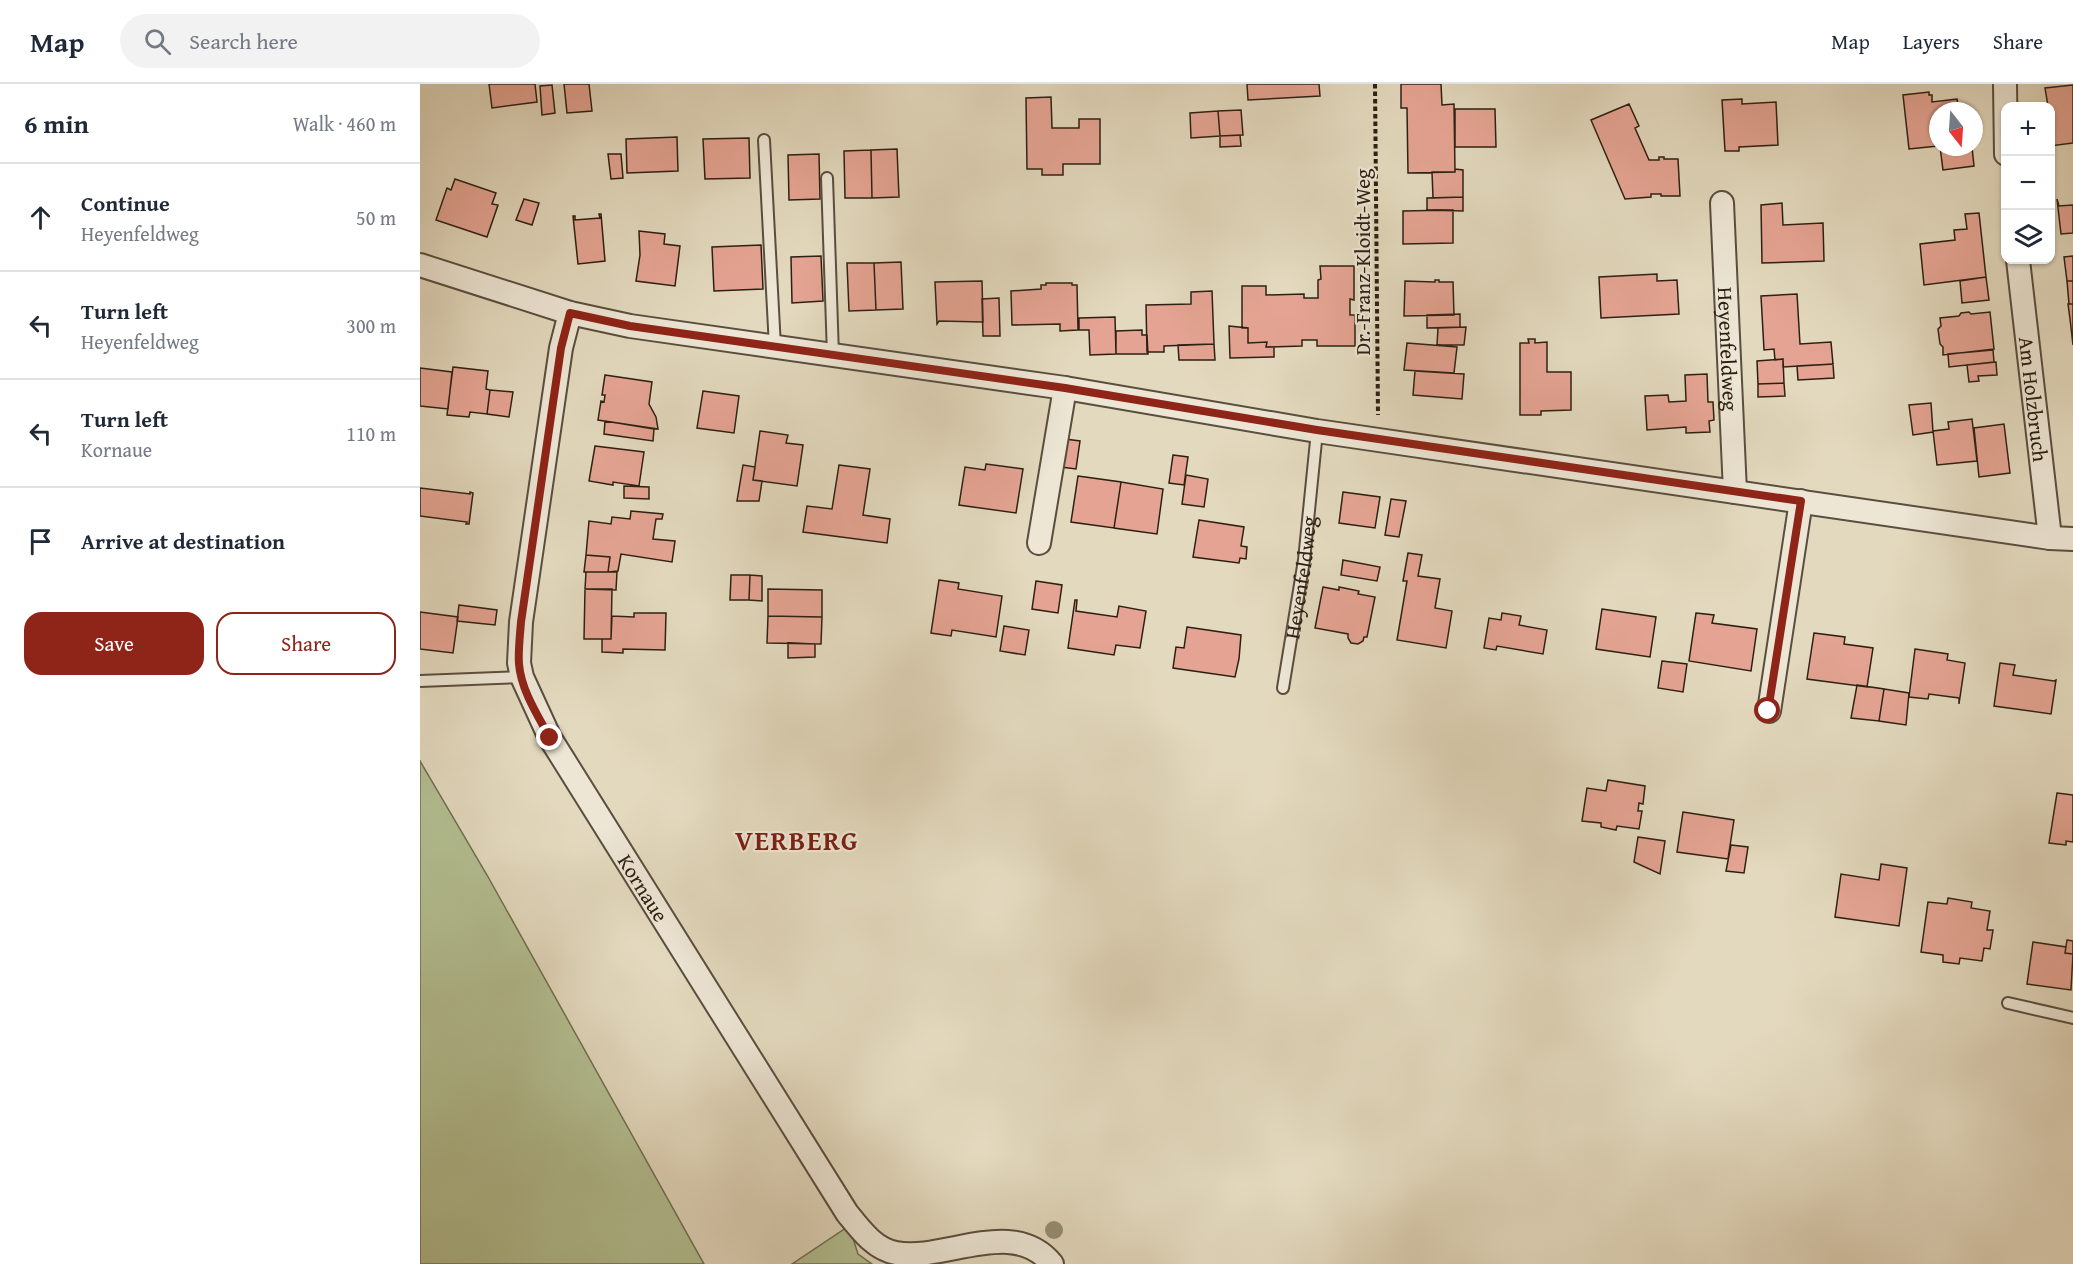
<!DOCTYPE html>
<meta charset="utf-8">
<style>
body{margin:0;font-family:"Gentium Book Plus",serif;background:#f2f2f3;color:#1f2937}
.controls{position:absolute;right:18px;top:18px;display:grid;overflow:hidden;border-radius:12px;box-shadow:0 2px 4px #0004}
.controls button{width:54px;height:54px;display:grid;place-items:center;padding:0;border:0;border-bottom:2px solid #e0e1e3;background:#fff;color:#1f2937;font:30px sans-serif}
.compass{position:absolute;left:1509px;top:18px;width:54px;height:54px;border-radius:50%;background:#fff;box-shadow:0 2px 4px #0004;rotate:163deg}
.stop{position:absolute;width:18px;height:18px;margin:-14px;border:4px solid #8f2418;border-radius:50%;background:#fff}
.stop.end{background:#8f2418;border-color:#fff;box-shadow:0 2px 6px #0008}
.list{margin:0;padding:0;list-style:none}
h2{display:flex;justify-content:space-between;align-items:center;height:78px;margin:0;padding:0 24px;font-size:26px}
h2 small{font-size:20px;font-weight:400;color:#747a83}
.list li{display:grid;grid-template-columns:39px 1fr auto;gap:18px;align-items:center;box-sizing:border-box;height:108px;padding:0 24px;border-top:2px solid #e0e1e3}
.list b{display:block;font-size:22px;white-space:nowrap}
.list p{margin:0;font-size:20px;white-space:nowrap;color:#747a83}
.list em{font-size:20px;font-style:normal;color:#747a83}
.actions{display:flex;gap:12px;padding:18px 24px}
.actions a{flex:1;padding:14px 0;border:2px solid #8f2418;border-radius:18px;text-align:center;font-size:21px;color:#8f2418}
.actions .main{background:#8f2418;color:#fff}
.icon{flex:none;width:33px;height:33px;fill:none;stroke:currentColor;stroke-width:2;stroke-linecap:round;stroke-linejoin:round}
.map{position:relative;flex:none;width:1653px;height:1180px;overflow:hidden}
header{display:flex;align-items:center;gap:36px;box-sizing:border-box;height:84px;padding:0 30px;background:#fff;border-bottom:2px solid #e0e1e3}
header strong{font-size:28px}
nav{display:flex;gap:33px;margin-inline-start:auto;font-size:21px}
.search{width:420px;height:54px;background:#f2f2f3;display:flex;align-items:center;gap:15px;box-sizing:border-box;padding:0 21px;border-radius:33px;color:#747a83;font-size:22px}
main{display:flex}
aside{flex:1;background:#fff}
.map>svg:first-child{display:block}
.green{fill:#b3bf92;stroke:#707052;stroke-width:1.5}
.building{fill:#e5a493;stroke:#2d2013;stroke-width:1.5}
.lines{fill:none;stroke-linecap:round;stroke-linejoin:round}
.service-casing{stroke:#5a4e3e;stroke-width:14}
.minor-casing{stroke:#5a4e3e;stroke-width:26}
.path{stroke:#2d2013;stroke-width:4;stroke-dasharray:4.5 3;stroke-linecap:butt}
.service{stroke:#ede6d5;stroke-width:10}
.minor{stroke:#ede6d5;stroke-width:22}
.tree{fill:#958e75}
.route{stroke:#8f2418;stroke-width:8}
.labels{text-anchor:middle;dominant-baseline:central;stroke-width:4.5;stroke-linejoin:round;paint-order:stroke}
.street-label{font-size:21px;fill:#2d2013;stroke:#ede6d5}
.district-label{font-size:27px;font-weight:bold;letter-spacing:1.5px;fill:#7a1f14;stroke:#ede6d5}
</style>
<header>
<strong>Map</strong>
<div class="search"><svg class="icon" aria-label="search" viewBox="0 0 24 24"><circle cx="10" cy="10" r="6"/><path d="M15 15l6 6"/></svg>Search here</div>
<nav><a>Map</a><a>Layers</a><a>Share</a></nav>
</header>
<main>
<aside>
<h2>6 min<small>Walk · 460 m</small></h2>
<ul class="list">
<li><svg class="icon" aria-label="ahead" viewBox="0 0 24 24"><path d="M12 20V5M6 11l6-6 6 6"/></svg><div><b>Continue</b><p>Heyenfeldweg</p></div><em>50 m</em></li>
<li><svg class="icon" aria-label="left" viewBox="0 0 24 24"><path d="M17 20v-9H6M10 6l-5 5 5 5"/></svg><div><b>Turn left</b><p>Heyenfeldweg</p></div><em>300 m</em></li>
<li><svg class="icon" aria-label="left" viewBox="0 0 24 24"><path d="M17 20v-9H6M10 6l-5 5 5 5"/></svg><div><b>Turn left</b><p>Kornaue</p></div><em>110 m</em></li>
<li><svg class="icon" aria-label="arrive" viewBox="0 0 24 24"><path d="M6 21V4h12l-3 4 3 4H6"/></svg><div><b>Arrive at destination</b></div></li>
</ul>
<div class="actions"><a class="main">Save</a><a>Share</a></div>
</aside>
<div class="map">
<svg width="1653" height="1180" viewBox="0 0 1653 1180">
<rect width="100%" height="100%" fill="#e3d9be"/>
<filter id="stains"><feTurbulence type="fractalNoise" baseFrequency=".00333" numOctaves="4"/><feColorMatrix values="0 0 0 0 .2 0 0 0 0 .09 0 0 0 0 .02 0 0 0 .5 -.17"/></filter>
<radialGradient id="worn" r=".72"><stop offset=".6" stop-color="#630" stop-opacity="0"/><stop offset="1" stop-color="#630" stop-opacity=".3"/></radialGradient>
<path class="green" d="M 0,677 L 67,791 L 284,1180 L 0,1180 Z
M 429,1142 L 438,1170 L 452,1180 L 372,1180 Z"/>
<path class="building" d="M 69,0 L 115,0 L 117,18 L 72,24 Z
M 144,0 L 169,0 L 172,27 L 147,29 Z
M 827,0 L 899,0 L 900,12 L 828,16 Z
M 981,0 L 1021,0 L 1022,21 L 1034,20 L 1035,88 L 988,89 L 987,24 L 981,24 Z
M 132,1 L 135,29 L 122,31 L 120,2 Z
M 1653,1 L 1653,59 L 1630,62 L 1630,22 L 1628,22 L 1625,4 Z
M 1509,8 L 1509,11 L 1512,11 L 1512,18 L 1537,15 L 1539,27 L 1518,27 L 1518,62 L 1489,65 L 1483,11 Z
M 631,13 L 632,44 L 659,44 L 659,35 L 680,35 L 680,80 L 643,80 L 643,91 L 622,91 L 622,85 L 607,85 L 606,14 Z
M 1322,15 L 1322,20 L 1356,18 L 1358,61 L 1319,63 L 1319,67 L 1305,67 L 1302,16 Z
M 1209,20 L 1219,42 L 1215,44 L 1229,76 L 1239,76 L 1239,73 L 1244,73 L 1244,75 L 1258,75 L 1260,112 L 1241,112 L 1241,110 L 1231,110 L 1231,113 L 1205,115 L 1171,36 Z
M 1035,25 L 1075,25 L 1076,63 L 1035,63 Z
M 821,26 L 823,51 L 800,52 L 798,27 Z
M 798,27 L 800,52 L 771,54 L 770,29 Z
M 820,51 L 821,62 L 800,63 L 800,52 Z
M 257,53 L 258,87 L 207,89 L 206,55 Z
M 329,54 L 330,94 L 285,95 L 283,55 Z
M 1520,63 L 1552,63 L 1554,82 L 1523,86 Z
M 477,65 L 479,113 L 452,114 L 451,66 Z
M 451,66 L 452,114 L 425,114 L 424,67 Z
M 188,70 L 201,70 L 203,94 L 191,95 Z
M 399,70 L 400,115 L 369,116 L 368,71 Z
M 1035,85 L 1043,86 L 1043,113 L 1013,114 L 1012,88 L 1035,88 Z
M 35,95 L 76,109 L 72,120 L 78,121 L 67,153 L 16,136 L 27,104 L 31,106 Z
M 1043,113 L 1043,127 L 1007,126 L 1007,114 Z
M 104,115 L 119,119 L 112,141 L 96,136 Z
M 1637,115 L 1639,122 L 1653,121 L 1653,149 L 1641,150 Z
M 1362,119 L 1363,141 L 1403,139 L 1404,177 L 1342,179 L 1341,121 Z
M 1033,126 L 1033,159 L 983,160 L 983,127 Z
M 1559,129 L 1566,193 L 1504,201 L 1500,160 L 1535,156 L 1534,146 L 1547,145 L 1545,130 Z
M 179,130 L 181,130 L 185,177 L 158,180 L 153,132 L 155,132 L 155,136 L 180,134 Z
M 219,147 L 245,150 L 244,160 L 260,162 L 255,202 L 216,197 L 220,171 Z
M 341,161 L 343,205 L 294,207 L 292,163 Z
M 401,172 L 403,217 L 372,219 L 371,173 Z
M 1653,172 L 1653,197 L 1647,197 L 1644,173 Z
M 481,178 L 483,225 L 456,226 L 454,179 Z
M 427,179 L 454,179 L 456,226 L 429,227 Z
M 900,182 L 934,182 L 934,216 L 930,215 L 930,231 L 935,231 L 935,262 L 897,262 L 897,256 L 882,256 L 882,262 L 846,263 L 847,258 L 828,259 L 828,244 L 822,244 L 822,202 L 846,202 L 846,211 L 884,210 L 884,214 L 898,214 L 898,196 L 901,195 Z
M 1237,190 L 1237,197 L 1257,196 L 1259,230 L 1181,234 L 1179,193 Z
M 1566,193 L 1569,216 L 1542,219 L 1540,197 Z
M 1015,196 L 1019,196 L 1019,198 L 1033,198 L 1034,231 L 984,232 L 985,197 L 1015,198 Z
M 562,197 L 563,238 L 519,237 L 517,240 L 515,198 Z
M 1647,197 L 1653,197 L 1653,220 L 1649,220 Z
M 626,199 L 652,199 L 652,201 L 657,201 L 658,246 L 640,247 L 640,240 L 592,241 L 591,207 L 621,205 L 621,201 L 626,201 Z
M 792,207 L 794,260 L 744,262 L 744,268 L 727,268 L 726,221 L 771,220 L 771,208 Z
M 1377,210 L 1380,260 L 1411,258 L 1413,280 L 1363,283 L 1363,275 L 1355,276 L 1354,265 L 1344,266 L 1341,212 Z
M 579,214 L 580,252 L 563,252 L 562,215 Z
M 1648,220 L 1653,220 L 1653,261 L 1650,235 Z
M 1549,228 L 1551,230 L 1570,228 L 1574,265 L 1523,271 L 1523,263 L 1520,260 L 1518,245 L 1521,242 L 1520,234 L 1539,232 L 1541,229 Z
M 1040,230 L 1040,243 L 1007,244 L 1007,231 Z
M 695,233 L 696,270 L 670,271 L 669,246 L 659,246 L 659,234 Z
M 809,242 L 828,244 L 828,259 L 847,258 L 846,263 L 854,263 L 854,273 L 810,274 Z
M 1046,243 L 1044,261 L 1017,261 L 1018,244 Z
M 722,246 L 722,251 L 727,251 L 728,270 L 696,270 L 696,247 Z
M 1108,255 L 1115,255 L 1115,259 L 1127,258 L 1127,288 L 1151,288 L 1151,326 L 1121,327 L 1121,331 L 1100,331 L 1100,259 L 1109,259 Z
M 987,259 L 1037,263 L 1034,289 L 984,286 Z
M 794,260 L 795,276 L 759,276 L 758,261 Z
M 1573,266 L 1574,278 L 1529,283 L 1528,270 Z
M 1363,275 L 1364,299 L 1338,300 L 1337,277 Z
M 1576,278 L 1577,291 L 1558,292 L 1559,297 L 1549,298 L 1547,281 Z
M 1413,280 L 1414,294 L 1378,296 L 1377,282 Z
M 33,283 L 68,287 L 66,305 L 70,306 L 67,330 L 50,328 L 49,333 L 27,331 Z
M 0,284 L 32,288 L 28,325 L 0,322 Z
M 995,287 L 1044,290 L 1042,315 L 993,311 Z
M 1287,290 L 1288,318 L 1293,318 L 1294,336 L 1289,337 L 1290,348 L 1266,349 L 1266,343 L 1227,346 L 1225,312 L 1248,311 L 1249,318 L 1266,317 L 1265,291 Z
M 185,291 L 232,298 L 229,320 L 236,333 L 238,345 L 178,336 L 181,317 L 184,318 L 185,311 L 182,311 Z
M 1364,299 L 1365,312 L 1338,313 L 1338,300 Z
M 70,306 L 93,308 L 89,333 L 67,330 Z
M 283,307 L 319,312 L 314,349 L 277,344 Z
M 1511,319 L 1513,348 L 1493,351 L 1489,321 Z
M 1552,335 L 1557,377 L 1517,381 L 1513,347 L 1529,345 L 1528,338 Z
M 185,337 L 234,345 L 233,357 L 184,350 Z
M 1584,340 L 1590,389 L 1559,393 L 1554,344 Z
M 340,347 L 368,351 L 366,359 L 383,361 L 377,402 L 333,396 Z
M 645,355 L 660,357 L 656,385 L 641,383 Z
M 175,362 L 224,368 L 219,402 L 193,398 L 193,401 L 169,397 Z
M 753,371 L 768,373 L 764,401 L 749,399 Z
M 566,380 L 603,385 L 596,429 L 539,421 L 545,383 L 565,386 Z
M 323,381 L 335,383 L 333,396 L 342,397 L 339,417 L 317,417 Z
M 419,381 L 450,385 L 443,431 L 470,435 L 467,459 L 383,448 L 387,422 L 412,425 Z
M 766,391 L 788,395 L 784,423 L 762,420 Z
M 658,392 L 701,398 L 694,444 L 651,438 Z
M 701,398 L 743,405 L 737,450 L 694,444 Z
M 204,402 L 229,403 L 229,415 L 204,414 Z
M 0,404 L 50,410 L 50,408 L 53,409 L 49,440 L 46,440 L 47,438 L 0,432 Z
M 923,408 L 960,413 L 955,444 L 919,439 Z
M 971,415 L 986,417 L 979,453 L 965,451 Z
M 211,427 L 243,430 L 242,435 L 236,435 L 233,455 L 255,457 L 252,478 L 201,470 L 198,487 L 188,488 L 190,473 L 166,471 L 169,437 L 191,440 L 192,433 L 210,435 Z
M 779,436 L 824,443 L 821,462 L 827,463 L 826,475 L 820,474 L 819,479 L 773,473 Z
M 988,469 L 1002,471 L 998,492 L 1020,495 L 1015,524 L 1032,527 L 1026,564 L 977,556 L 987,497 L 983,497 Z
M 166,471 L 190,473 L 188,488 L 164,488 Z
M 923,476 L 960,483 L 957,497 L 921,491 Z
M 164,488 L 197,488 L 196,506 L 165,505 L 166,488 Z
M 311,491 L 330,491 L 329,516 L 310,516 Z
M 330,491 L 342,492 L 342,517 L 329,516 Z
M 519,496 L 539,499 L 538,505 L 582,512 L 576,553 L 532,546 L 531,552 L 511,549 Z
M 616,497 L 642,501 L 638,529 L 612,525 Z
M 903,503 L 919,506 L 919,503 L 939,507 L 938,510 L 955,513 L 947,553 L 944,553 L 943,557 L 938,560 L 931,559 L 928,554 L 928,550 L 895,544 Z
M 165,505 L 192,505 L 191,555 L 164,555 Z
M 348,505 L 402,506 L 402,533 L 348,532 Z
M 655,516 L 657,516 L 656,527 L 697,533 L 699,522 L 726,527 L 720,564 L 696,561 L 694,571 L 648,564 Z
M 39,521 L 77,526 L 75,541 L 37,537 Z
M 1182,525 L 1236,533 L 1230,573 L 1176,565 Z
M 0,528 L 38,533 L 33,569 L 0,565 Z
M 214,529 L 246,529 L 245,566 L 203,565 L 203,569 L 182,568 L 182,555 L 191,555 L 192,532 L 214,533 Z
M 1082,529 L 1101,532 L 1099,541 L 1127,546 L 1123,570 L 1077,562 L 1076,566 L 1064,564 L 1069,534 L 1081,536 Z
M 1276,529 L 1294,531 L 1292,539 L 1337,545 L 1331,587 L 1269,577 Z
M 348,532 L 402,533 L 401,560 L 347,559 Z
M 584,542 L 609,546 L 605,571 L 580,567 Z
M 767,543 L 821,551 L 819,575 L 815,593 L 753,584 L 756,563 L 764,564 Z
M 1394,549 L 1425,553 L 1424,560 L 1453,564 L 1447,603 L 1387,595 Z
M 368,559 L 395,560 L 395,573 L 368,574 Z
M 1495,565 L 1528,570 L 1527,576 L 1545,579 L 1539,620 L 1539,614 L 1509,610 L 1508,615 L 1489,613 Z
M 1242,577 L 1267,580 L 1263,608 L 1238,604 Z
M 1580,579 L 1595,581 L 1593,591 L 1634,597 L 1636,596 L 1631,630 L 1574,622 Z
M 1437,601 L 1464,605 L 1459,637 L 1431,634 Z
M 1464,605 L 1489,609 L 1486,641 L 1459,637 Z
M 1188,696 L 1225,702 L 1223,720 L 1219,719 L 1218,727 L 1222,727 L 1219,745 L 1197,742 L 1196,746 L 1181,743 L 1181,739 L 1162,737 L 1167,704 L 1186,707 Z
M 1637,709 L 1653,711 L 1653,758 L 1646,757 L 1646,761 L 1629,759 Z
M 1263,728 L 1314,736 L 1308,775 L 1257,768 Z
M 1218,753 L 1245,757 L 1240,790 L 1214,778 Z
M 1311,761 L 1328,763 L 1324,789 L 1306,787 Z
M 1461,780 L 1487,784 L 1479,842 L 1415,833 L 1421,790 L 1459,796 Z
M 1528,814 L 1552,818 L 1551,824 L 1570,827 L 1567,846 L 1573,846 L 1570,865 L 1564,864 L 1562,877 L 1540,874 L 1539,880 L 1523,878 L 1523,871 L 1501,868 L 1508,818 L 1527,820 Z
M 1647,856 L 1653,857 L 1653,870 L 1645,869 Z
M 1613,858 L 1646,863 L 1645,869 L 1653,870 L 1651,906 L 1607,900 Z"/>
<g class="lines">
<defs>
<g id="service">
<path d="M 344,56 L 355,263"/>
<path d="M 407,94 L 413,271"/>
<path d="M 0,597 L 102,593"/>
<path id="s1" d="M 863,604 L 884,476 L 897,347"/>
<path d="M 1588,919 L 1653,934"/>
</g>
<g id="minor">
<path d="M 1585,0 L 1586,70"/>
<path id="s2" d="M 1302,119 L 1315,408"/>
<path id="s3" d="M 1598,176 L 1630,454"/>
<path d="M 0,181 L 150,229 L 210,242 L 645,304 L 897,347 L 1630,454 L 1653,455"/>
<path id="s4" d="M 150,229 L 141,264 L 101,538 L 99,579 L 102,593 L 130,654 L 427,1129 C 440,1145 454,1165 476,1169 C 525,1178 593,1132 632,1180"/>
<path d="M 619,459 L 645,304"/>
<path d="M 1349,627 L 1381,417"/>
</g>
</defs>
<use href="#service" class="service-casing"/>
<use href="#minor" class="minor-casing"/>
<path class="path" d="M 955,0 L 958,331"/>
<use href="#service" class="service"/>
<use href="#minor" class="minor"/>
</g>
<circle class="tree" cx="634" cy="1146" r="9"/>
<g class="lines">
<path class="route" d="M 130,654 C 118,632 101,606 99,580 C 98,567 100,551 101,538 L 141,264 L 150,229 L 210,242 L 645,304 L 897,346 L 1381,417 L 1348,627"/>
</g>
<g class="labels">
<g class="street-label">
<text transform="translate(942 178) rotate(-90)">Dr.-Franz-Kloidt-Weg</text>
<text stroke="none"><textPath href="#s2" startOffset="146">Heyenfeldweg</textPath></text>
<text stroke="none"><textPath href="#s3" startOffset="140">Am Holzbruch</textPath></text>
<text stroke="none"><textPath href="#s1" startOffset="112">Heyenfeldweg</textPath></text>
<text stroke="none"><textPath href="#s4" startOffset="612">Kornaue</textPath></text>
</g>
<g class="district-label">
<text x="377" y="756">VERBERG</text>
</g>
</g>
<rect width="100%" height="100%" filter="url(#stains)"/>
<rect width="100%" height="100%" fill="url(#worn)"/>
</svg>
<div class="controls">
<button>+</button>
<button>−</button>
<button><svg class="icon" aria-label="layers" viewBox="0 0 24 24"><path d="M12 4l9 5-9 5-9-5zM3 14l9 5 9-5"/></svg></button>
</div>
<svg class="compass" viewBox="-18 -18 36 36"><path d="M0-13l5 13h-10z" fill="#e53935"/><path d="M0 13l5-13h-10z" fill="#747a83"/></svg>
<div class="stop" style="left:1348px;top:627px"></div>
<div class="stop end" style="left:130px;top:654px"></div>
</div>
</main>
